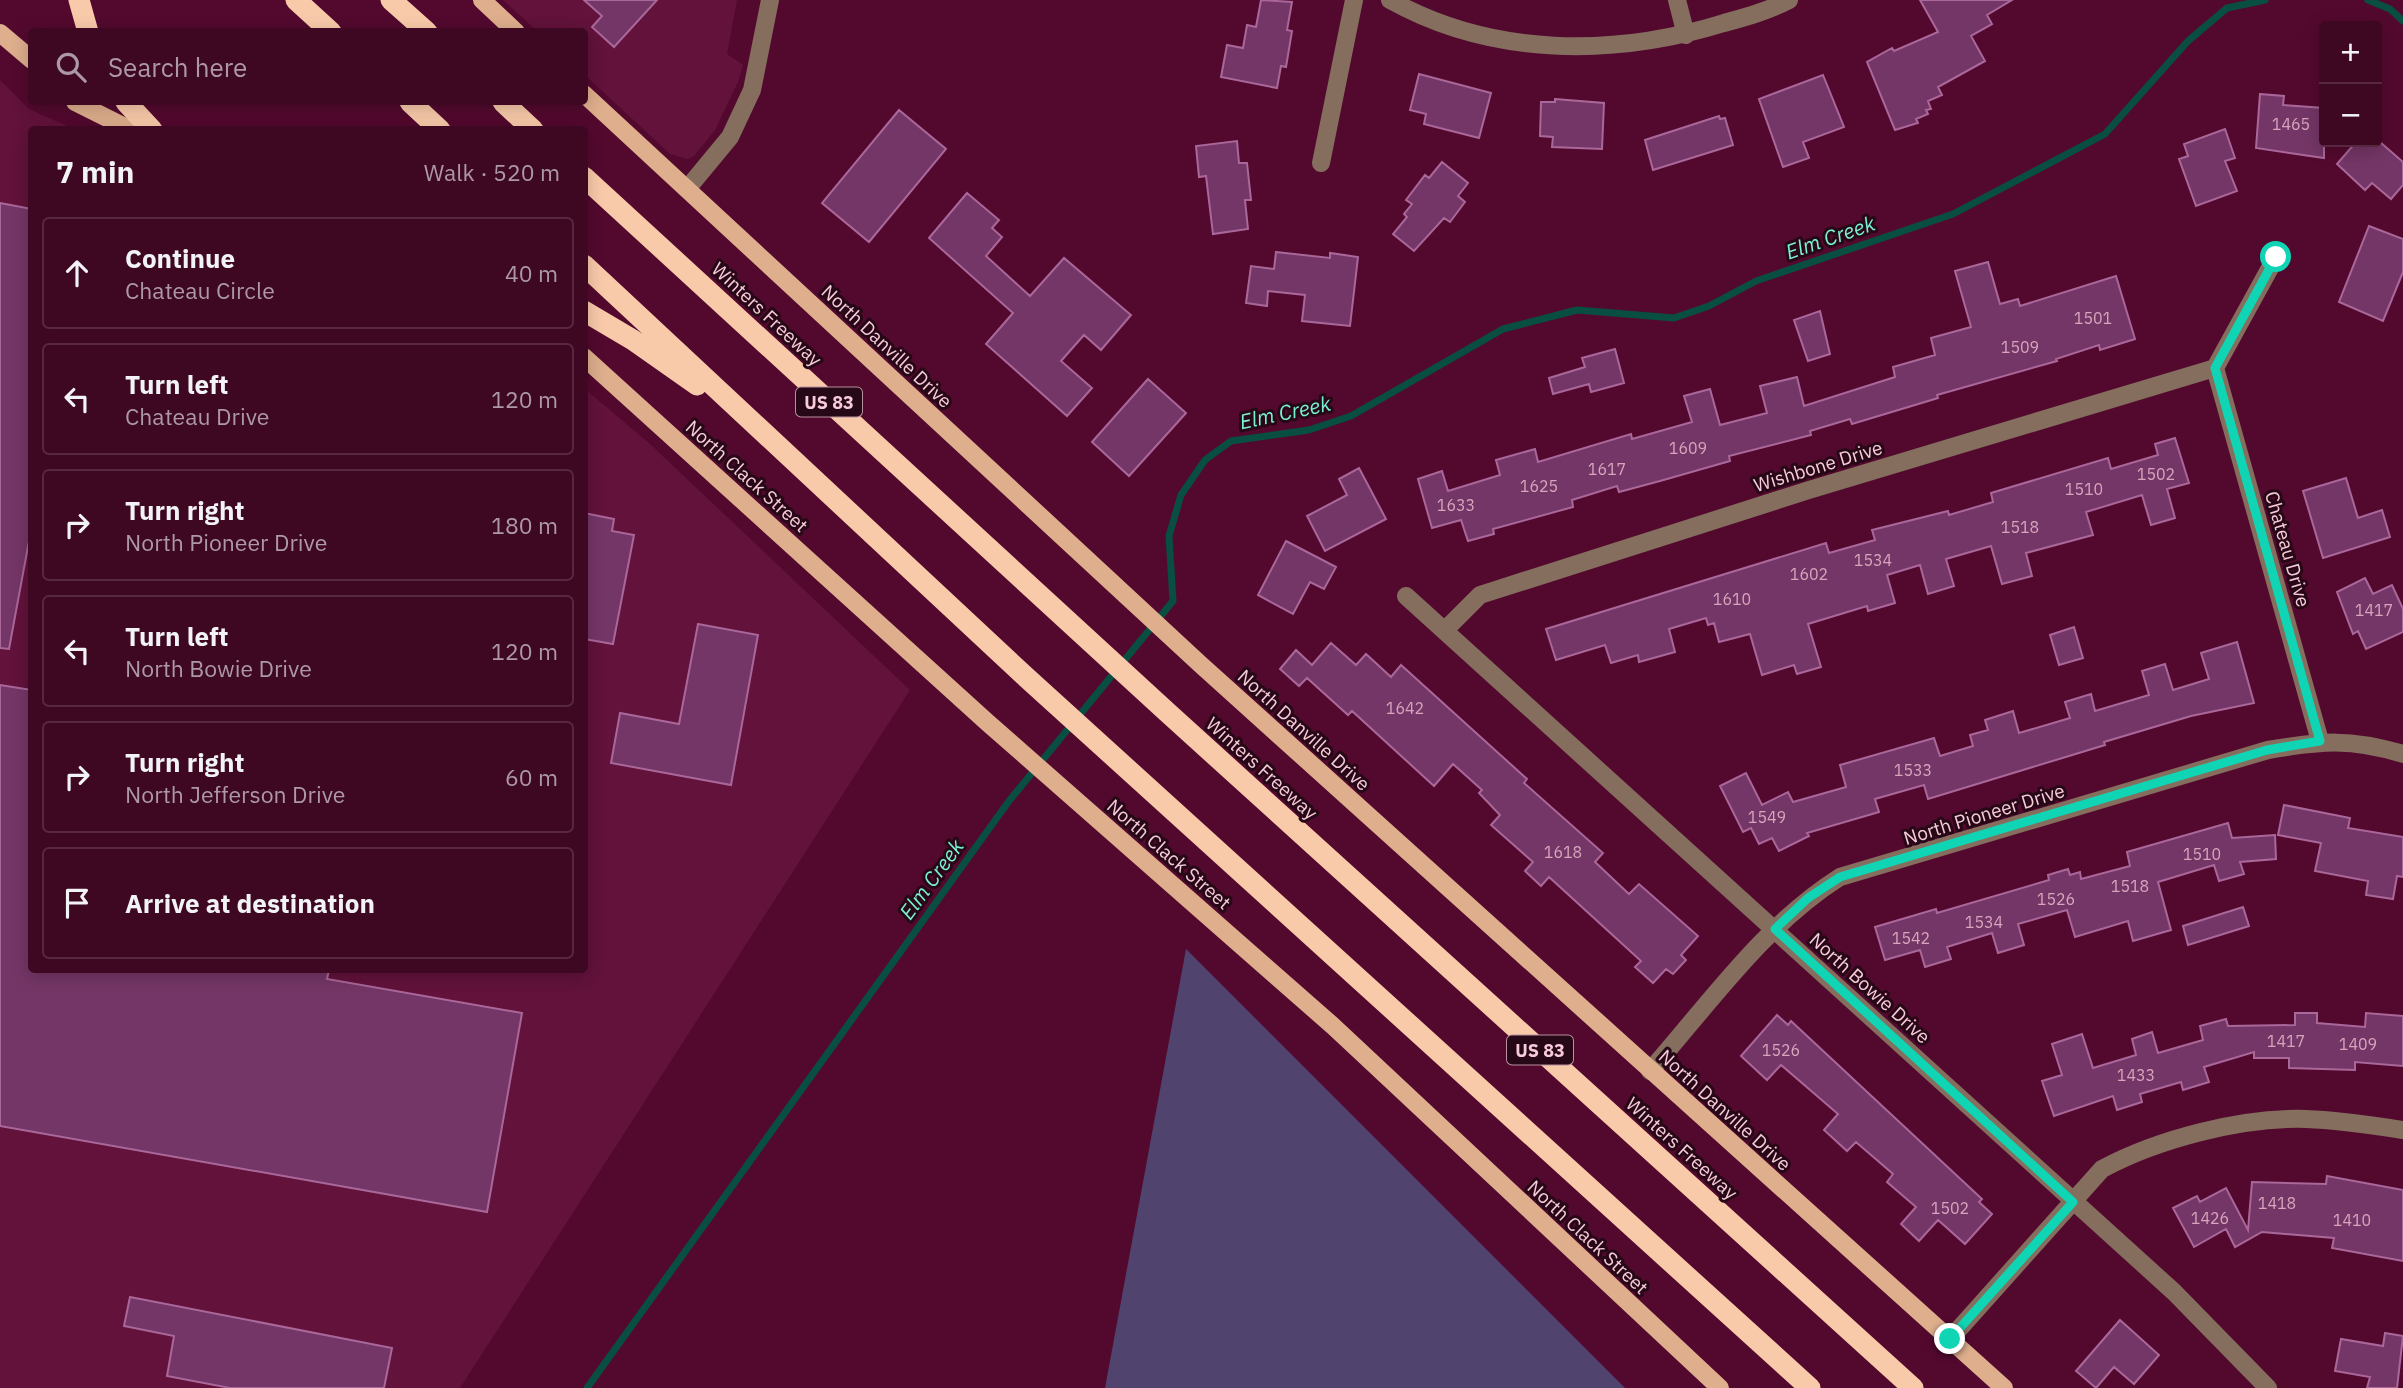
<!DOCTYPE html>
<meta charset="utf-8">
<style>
body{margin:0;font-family:"IBM Plex Sans",sans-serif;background:#49152f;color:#f1f3f6}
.controls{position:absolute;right:21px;top:21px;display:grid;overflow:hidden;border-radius:7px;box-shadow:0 4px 18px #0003}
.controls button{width:63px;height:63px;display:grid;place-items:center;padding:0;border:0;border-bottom:2px solid #572840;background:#3e0722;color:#f1f3f6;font:35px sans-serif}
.stop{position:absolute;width:21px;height:21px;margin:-16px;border:5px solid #10d5b4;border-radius:50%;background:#fff}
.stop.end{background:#10d5b4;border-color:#fff;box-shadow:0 2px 7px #0008}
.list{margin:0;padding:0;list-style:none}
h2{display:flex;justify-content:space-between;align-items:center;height:91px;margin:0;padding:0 28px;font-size:30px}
h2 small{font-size:23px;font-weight:400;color:#ad99a5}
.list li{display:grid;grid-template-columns:46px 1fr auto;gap:21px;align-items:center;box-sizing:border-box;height:112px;margin:0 14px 14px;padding:0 14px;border:2px solid #572840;border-radius:7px}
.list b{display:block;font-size:26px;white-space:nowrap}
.list p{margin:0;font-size:23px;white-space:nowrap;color:#ad99a5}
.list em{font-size:23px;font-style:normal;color:#ad99a5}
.icon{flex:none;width:38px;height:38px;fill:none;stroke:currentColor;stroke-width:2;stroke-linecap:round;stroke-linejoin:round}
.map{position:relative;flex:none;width:2403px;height:1388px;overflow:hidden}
.search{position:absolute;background:#3e0722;box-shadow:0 4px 18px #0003;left:28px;top:28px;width:560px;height:77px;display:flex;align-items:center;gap:18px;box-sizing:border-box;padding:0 24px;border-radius:7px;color:#ad99a5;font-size:26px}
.panel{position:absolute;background:#3e0722;box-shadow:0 4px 18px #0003;left:28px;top:126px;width:560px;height:847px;border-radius:7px}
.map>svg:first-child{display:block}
.built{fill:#62123b}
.green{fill:#50446f}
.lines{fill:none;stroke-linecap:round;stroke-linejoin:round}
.stream{stroke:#084e41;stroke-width:7}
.building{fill:#743666;stroke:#aa679a;stroke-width:2}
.minor{stroke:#856e5e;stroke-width:18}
.major{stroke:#deae8d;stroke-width:18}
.highway{stroke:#f9caaa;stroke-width:21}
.route{stroke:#10d5b4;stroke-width:9}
.labels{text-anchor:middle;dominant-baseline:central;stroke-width:6;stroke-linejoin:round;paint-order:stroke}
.number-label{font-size:16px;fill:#d7a6bd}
.shield{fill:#270816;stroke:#b9909f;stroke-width:2}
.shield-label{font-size:18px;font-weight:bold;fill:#f8cbda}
.street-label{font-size:19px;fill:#f8cbda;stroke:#270816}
.water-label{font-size:21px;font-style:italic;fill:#7bf1d5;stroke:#270816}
</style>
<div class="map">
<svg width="2403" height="1388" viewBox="0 0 2403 1388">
<rect width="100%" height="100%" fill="#53092e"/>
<path class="built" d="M 503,0 L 737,0 L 727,54 L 743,65 L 738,82 L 715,130 L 694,156 L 688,159 L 670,154 L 585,75 L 584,32 L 537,31 Z
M 0,80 L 29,109 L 74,129 L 32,130 L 32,970 L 584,970 L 585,389 L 650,444 L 910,690 L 460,1388 L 0,1388 Z"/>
<path class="green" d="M 1186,949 L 1625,1388 L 1105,1388 Z"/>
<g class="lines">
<path class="stream" d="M 2368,0 L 2390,9 L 2403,21
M 587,1388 L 1009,801 L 1173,601 L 1169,536 L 1181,495 L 1205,460 L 1231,441 L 1309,430 L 1351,416 L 1503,329 L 1577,310 L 1674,318 L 1709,306 L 1756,281 L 1953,214 L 2105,134 L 2188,41 L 2227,8 L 2265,0"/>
</g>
<path class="building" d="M 584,0 L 657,0 L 614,47 L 592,27 L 602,16 Z
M 1261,0 L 1292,2 L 1287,30 L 1292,31 L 1286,67 L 1281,66 L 1277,88 L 1221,77 L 1227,45 L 1243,48 L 1247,25 L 1256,27 Z
M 1920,0 L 2012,0 L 1987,15 L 1992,24 L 1971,36 L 1985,61 L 1938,87 L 1942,95 L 1928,101 L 1931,109 L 1926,110 L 1928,114 L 1916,119 L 1918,123 L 1895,130 L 1867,62 L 1892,48 L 1894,51 L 1938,32 Z
M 1419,74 L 1491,93 L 1479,138 L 1424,124 L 1426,114 L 1410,110 Z
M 1823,75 L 1844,127 L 1803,142 L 1809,158 L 1783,167 L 1759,99 Z
M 2260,94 L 2284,96 L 2283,105 L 2324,108 L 2324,158 L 2256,148 Z
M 1555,99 L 1604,103 L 1602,149 L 1552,147 L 1553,137 L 1540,136 L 1541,102 L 1555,102 Z
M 899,110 L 946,149 L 869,242 L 822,203 Z
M 1719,116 L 1720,119 L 1725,118 L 1733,145 L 1653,170 L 1645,140 Z
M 2225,129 L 2235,158 L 2225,161 L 2237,191 L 2196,206 L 2179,159 L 2188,156 L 2184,144 Z
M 1237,141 L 1239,163 L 1247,163 L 1251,200 L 1245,200 L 1248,229 L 1213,234 L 1206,176 L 1199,177 L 1196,146 Z
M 2356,142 L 2380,142 L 2403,162 L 2403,185 L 2391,199 L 2372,183 L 2365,190 L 2337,164 Z
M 1442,162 L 1468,183 L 1458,196 L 1465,202 L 1450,222 L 1444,218 L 1414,251 L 1393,234 L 1407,217 L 1404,214 L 1412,204 L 1406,200 L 1425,175 L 1429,178 Z
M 967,193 L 999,220 L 992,228 L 1002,237 L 986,256 L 1030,296 L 1064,258 L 1131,315 L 1101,350 L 1084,335 L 1061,361 L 1092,388 L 1067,416 L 986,344 L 1013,313 L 929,238 Z
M 0,203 L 32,209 L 32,525 L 9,649 L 0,648 Z
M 2369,226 L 2403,239 L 2403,272 L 2383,321 L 2339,302 Z
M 1276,252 L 1330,258 L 1330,253 L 1358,257 L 1350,326 L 1302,321 L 1305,295 L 1268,291 L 1267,306 L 1246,303 L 1251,266 L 1274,269 Z
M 1988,262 L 2000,304 L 2018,299 L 2020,306 L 2116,276 L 2135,339 L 2100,350 L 2099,345 L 2056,359 L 2057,361 L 1937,395 L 1938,398 L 1852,424 L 1850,419 L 1810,431 L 1811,435 L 1729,456 L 1730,461 L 1660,481 L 1619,492 L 1617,486 L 1572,500 L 1573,507 L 1493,529 L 1494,534 L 1468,541 L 1461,520 L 1432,528 L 1418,479 L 1442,471 L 1448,491 L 1500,475 L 1496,460 L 1535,449 L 1538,462 L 1631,434 L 1632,439 L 1692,422 L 1684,396 L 1710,389 L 1720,425 L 1767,413 L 1760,386 L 1797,377 L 1804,406 L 1895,377 L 1893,367 L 1935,355 L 1931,338 L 1971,327 L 1955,271 Z
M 1820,311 L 1830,354 L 1808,361 L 1794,320 Z
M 1615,349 L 1624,383 L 1591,392 L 1589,384 L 1553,394 L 1549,378 L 1585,367 L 1582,358 Z
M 1148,379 L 1186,413 L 1129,476 L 1092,442 Z
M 2175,438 L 2189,483 L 2167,489 L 2175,518 L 2151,525 L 2142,495 L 2086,512 L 2093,535 L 2026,553 L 2032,576 L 2002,584 L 1991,546 L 1946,559 L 1954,586 L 1928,594 L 1920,565 L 1887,575 L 1895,603 L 1868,611 L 1867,606 L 1808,624 L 1821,667 L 1797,674 L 1794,665 L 1762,675 L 1750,634 L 1719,642 L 1714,623 L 1708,625 L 1706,618 L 1669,629 L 1675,652 L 1639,662 L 1638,655 L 1611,663 L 1605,645 L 1556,660 L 1546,629 L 1826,543 L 1829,553 L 1875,540 L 1872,530 L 1948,511 L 1949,515 L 1993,502 L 1991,493 L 2108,458 L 2111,469 L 2158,455 L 2155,444 Z
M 1359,468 L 1386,519 L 1325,551 L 1307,516 L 1347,495 L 1339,479 Z
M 2346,478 L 2358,518 L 2382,510 L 2390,537 L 2323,558 L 2303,491 Z
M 584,513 L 614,519 L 612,531 L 634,535 L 613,644 L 584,639 Z
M 1286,541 L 1336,567 L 1324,589 L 1310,582 L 1293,614 L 1258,595 Z
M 2365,578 L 2373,594 L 2392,585 L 2403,609 L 2403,632 L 2366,649 L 2358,631 L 2353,634 L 2337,592 Z
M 698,624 L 758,635 L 731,785 L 611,763 L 620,713 L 679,724 Z
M 2074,627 L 2083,658 L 2059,665 L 2050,635 Z
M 2237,642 L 2254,703 L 2191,716 L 2104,742 L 2105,745 L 1928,799 L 1924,785 L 1875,799 L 1879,812 L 1807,833 L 1809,836 L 1779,851 L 1772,838 L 1759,844 L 1751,828 L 1743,832 L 1720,786 L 1746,773 L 1762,805 L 1788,792 L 1793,802 L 1846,787 L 1840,765 L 1934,738 L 1940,756 L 1973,746 L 1970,735 L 1988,730 L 1985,720 L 2013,711 L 2019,733 L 2070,718 L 2065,702 L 2091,694 L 2095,711 L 2149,695 L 2142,671 L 2165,664 L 2173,690 L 2209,679 L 2201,653 Z
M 1331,643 L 1356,665 L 1366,654 L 1391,677 L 1401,665 L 1527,779 L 1524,783 L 1603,853 L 1595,862 L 1629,894 L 1639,884 L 1698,936 L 1681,955 L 1686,960 L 1673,974 L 1666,969 L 1653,983 L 1635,967 L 1641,961 L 1549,877 L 1541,886 L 1525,871 L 1533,862 L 1491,825 L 1500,815 L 1479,793 L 1482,790 L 1453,764 L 1434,786 L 1352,711 L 1348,715 L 1307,678 L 1299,686 L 1280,669 L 1296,650 L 1312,665 Z
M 0,685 L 32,690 L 32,970 L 329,970 L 327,979 L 522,1013 L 487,1212 L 0,1126 Z
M 2284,805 L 2350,818 L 2348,828 L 2403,837 L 2403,877 L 2397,876 L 2393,899 L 2366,895 L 2368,881 L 2315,871 L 2321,843 L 2278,835 Z
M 2228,823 L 2232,838 L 2275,835 L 2276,859 L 2240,862 L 2244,874 L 2219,881 L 2214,865 L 2158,882 L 2171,930 L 2133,941 L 2128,921 L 2075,937 L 2067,910 L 2018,924 L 2024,945 L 1998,953 L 1992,933 L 1947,947 L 1951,959 L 1925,967 L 1920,950 L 1885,960 L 1875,927 L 1936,909 L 1937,913 L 2049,880 L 2048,875 L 2068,869 L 2070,875 L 2080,872 L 2081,879 L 2130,866 L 2127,852 Z
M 2243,907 L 2249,926 L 2188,945 L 2183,926 Z
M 2295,1013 L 2317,1013 L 2317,1023 L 2365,1027 L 2366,1013 L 2403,1016 L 2403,1066 L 2355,1062 L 2355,1070 L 2289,1068 L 2289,1058 L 2254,1058 L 2254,1052 L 2204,1067 L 2209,1082 L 2183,1090 L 2181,1082 L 2140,1094 L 2142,1102 L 2117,1110 L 2113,1096 L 2054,1116 L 2042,1081 L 2062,1075 L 2052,1044 L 2082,1034 L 2093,1068 L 2136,1055 L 2132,1039 L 2152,1032 L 2158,1053 L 2203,1040 L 2200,1026 L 2226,1019 L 2228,1026 L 2295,1025 Z
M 1777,1015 L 1788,1025 L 1791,1021 L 1982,1199 L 1979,1202 L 1992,1214 L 1965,1244 L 1938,1220 L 1919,1241 L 1901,1224 L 1916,1207 L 1887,1182 L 1893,1174 L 1856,1142 L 1847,1151 L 1824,1130 L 1838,1114 L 1781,1065 L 1767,1080 L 1741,1056 Z
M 2327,1176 L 2403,1190 L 2403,1261 L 2332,1248 L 2334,1238 L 2262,1232 L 2235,1247 L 2226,1229 L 2194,1247 L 2173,1208 L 2197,1196 L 2200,1202 L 2226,1188 L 2248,1230 L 2252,1182 L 2326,1184 Z
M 130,1297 L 392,1348 L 384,1388 L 230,1388 L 167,1376 L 174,1336 L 124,1326 Z
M 2120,1320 L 2159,1355 L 2134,1384 L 2114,1367 L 2096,1388 L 2076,1371 Z
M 2385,1333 L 2403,1336 L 2397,1388 L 2367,1388 L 2370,1377 L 2335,1371 L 2341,1339 L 2383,1346 Z"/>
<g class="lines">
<path class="minor" d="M 1390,0 C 1492,57 1614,57 1724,23 C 1746,17 1768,11 1789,0
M 1677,0 L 1686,35
M 1321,163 L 1354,0
M 687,189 L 730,137 L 752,90 L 770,0
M 2215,368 L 2320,741
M 2215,368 L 2276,257
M 1406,596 L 2174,1292 L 2268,1388
M 1446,629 L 1480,595 L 1809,490 L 2215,368
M 1650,1071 C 1709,1004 1764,925 1840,877 L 2268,750 C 2322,741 2350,738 2403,754
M 1950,1339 L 2102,1169 C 2158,1139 2242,1117 2306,1119 C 2339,1120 2371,1125 2403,1130"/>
<path class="major" d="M 482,0 L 516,32
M 0,33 L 32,60
M 584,94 L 1200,664 L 2004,1388
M 75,102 L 131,130
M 584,357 L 988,723 L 1333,1026 L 1720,1388"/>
<path class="highway" d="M 79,0 L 88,32
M 296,0 L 331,32
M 391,0 L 427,32
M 126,102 L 152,130
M 410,102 L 440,130
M 503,102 L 533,130
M 584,177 L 1167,712 L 1913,1388
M 584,265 L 1027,678 L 1810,1388
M 584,311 L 633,340 L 697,385"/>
</g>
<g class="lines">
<path class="route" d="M 1950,1339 L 2073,1202 L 1775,929 L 1808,898 L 1840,877 L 2267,750 L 2320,741 L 2215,368 L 2276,257"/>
</g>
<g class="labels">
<g class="number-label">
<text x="2291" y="124">1465</text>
<text x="2093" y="318">1501</text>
<text x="2020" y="347">1509</text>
<text x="1688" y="448">1609</text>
<text x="1607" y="469">1617</text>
<text x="2156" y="474">1502</text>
<text x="1539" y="486">1625</text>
<text x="2084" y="489">1510</text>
<text x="1456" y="505">1633</text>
<text x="2020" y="527">1518</text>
<text x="1873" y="560">1534</text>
<text x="1809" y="574">1602</text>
<text x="1732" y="599">1610</text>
<text x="2374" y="610">1417</text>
<text x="1405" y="708">1642</text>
<text x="1913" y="770">1533</text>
<text x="1767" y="817">1549</text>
<text x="1563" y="852">1618</text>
<text x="2202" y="854">1510</text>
<text x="2130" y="886">1518</text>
<text x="2056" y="899">1526</text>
<text x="1984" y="922">1534</text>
<text x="1911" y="938">1542</text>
<text x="2286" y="1041">1417</text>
<text x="2358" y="1044">1409</text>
<text x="1781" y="1050">1526</text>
<text x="2136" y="1075">1433</text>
<text x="2277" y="1203">1418</text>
<text x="1950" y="1208">1502</text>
<text x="2210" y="1218">1426</text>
<text x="2352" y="1220">1410</text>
</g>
<g class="shield">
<rect x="796" y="387.5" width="66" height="29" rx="5"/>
<rect x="1507" y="1035.5" width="66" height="29" rx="5"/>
</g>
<g class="shield-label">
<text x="829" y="402">US 83</text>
<text x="1540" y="1050">US 83</text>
</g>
<g class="street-label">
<text transform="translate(767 314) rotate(43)">Winters Freeway</text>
<text transform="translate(887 346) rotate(43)">North Danville Drive</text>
<text transform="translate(1818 466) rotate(-17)">Wishbone Drive</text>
<text transform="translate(747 476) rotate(42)">North Clack Street</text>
<text transform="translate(2288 549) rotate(74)">Chateau Drive</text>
<text transform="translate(1304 730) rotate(42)">North Danville Drive</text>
<text transform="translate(1262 768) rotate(42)">Winters Freeway</text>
<text transform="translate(1984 814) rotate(-17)">North Pioneer Drive</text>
<text transform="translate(1169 854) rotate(41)">North Clack Street</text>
<text transform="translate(1870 988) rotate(42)">North Bowie Drive</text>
<text transform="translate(1725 1110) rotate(42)">North Danville Drive</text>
<text transform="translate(1682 1148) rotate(42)">Winters Freeway</text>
<text transform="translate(1588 1237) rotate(43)">North Clack Street</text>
</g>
<g class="water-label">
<text transform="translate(1830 237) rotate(-19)">Elm Creek</text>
<text transform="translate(1285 412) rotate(-12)">Elm Creek</text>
<text transform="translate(931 879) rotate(-54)">Elm Creek</text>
</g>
</g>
</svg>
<div class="controls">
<button>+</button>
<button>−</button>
</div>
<div class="stop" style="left:2276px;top:257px"></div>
<div class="stop end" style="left:1950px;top:1339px"></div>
<div class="search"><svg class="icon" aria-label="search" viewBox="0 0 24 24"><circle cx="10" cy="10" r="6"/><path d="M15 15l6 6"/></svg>Search here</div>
<section class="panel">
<h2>7 min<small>Walk · 520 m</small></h2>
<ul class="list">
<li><svg class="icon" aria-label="ahead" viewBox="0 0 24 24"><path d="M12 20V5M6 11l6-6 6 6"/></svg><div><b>Continue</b><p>Chateau Circle</p></div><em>40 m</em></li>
<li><svg class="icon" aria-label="left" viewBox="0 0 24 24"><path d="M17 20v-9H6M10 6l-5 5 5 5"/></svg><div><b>Turn left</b><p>Chateau Drive</p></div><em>120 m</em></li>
<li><svg class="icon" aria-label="right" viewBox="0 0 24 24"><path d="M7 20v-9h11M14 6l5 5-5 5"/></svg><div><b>Turn right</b><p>North Pioneer Drive</p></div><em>180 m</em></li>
<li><svg class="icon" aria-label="left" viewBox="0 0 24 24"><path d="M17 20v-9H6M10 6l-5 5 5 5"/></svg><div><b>Turn left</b><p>North Bowie Drive</p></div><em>120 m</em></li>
<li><svg class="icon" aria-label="right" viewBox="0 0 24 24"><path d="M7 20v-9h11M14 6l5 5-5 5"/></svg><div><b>Turn right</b><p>North Jefferson Drive</p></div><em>60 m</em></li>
<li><svg class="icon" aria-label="arrive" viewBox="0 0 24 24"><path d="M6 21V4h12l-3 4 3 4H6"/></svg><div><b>Arrive at destination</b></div></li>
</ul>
</section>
</div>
